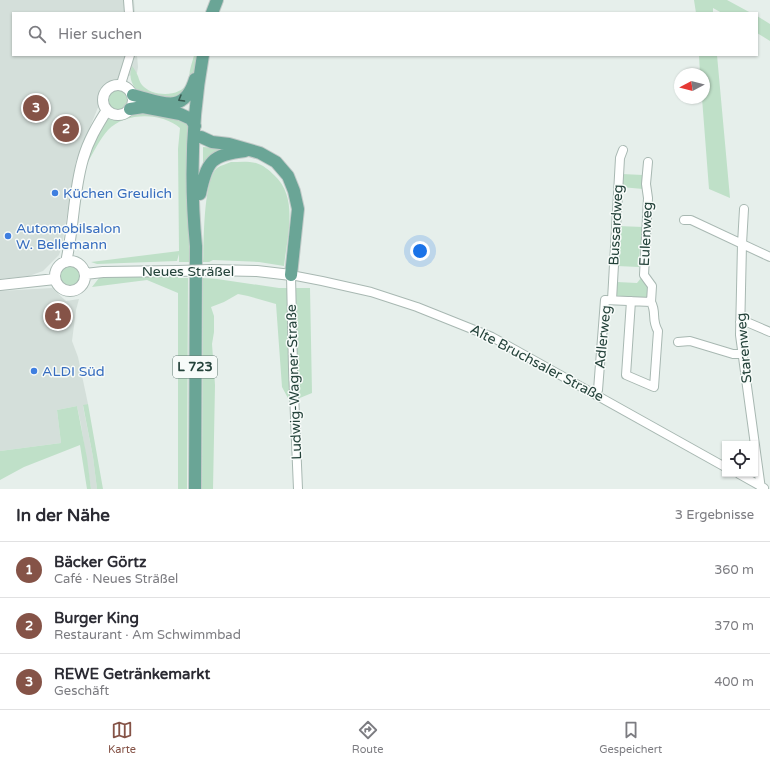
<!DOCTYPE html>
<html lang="de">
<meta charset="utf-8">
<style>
body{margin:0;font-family:"Varela Round",sans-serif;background:#f2f2f3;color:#2b2b33}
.controls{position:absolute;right:12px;bottom:12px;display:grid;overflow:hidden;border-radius:0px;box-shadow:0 1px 3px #0004}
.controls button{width:36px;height:36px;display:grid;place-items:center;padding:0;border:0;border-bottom:1px solid #e1e1e2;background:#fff;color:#2b2b33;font:20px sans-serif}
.compass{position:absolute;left:674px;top:68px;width:36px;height:36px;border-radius:50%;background:#fff;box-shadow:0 1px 3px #0004;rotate:263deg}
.you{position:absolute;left:420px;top:251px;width:14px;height:14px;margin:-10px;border:3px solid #fff;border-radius:50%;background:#1a73e8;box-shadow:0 0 0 6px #1a73e833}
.badge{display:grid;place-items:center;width:26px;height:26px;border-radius:50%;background:#855347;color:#fff;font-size:13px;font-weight:700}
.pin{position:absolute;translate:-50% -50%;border:2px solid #fff;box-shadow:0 1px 4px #0006}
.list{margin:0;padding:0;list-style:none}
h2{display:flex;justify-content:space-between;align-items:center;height:52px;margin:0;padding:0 16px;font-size:17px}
h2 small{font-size:13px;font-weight:400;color:#7c7c81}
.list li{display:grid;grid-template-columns:26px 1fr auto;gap:12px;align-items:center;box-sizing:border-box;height:56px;padding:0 16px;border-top:1px solid #e1e1e2}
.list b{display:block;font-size:15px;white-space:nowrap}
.list p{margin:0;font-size:13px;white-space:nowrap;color:#7c7c81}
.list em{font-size:13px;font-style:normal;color:#7c7c81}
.icon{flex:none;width:22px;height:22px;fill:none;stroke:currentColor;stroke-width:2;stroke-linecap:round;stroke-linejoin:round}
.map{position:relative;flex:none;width:770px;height:489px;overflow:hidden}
.search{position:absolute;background:#fff;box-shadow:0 1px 3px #0004;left:12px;right:12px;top:12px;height:44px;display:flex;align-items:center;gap:10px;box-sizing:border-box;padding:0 14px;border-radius:0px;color:#7c7c81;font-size:15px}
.sheet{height:220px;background:#fff}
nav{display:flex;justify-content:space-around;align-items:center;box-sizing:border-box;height:56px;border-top:1px solid #e1e1e2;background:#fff;font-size:11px;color:#7c7c81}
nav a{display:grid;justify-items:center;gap:2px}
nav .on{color:#855347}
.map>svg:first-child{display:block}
.built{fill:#d4dfda}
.green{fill:#bfe0c8}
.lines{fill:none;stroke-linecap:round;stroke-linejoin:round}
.minor-casing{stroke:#a8b8b2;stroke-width:10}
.tertiary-casing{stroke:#a8b8b2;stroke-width:12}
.primary-casing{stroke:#c2cac8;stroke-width:14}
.minor{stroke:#fff;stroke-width:8}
.tertiary{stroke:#fff;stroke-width:10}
.primary{stroke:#6aa596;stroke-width:12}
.tertiary-bridge-casing{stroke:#a8b8b2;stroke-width:12;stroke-linecap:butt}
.tertiary-bridge{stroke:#fff;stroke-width:10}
.oneway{stroke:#365b51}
.shop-dot{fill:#3f7fe0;stroke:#f7fbf9;stroke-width:1.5}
.labels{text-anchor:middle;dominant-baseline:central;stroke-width:3;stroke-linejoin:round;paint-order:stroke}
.shield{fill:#f7fbf9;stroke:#637a73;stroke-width:1}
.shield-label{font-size:13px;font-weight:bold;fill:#24423a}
.shop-label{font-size:14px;fill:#366cbe;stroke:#f7fbf9;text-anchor:start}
.street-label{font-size:14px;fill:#24423a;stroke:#f7fbf9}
</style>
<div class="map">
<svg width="770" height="489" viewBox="0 0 770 489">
<rect width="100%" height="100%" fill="#e6efeb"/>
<path class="built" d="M 0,0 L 134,0 L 135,13 L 13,13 L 13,55 L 137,55 L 138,67 L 137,73 L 107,84 L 101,90 L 99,98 L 99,105 L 76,161 L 62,246 L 59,255 L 43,271 L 29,276 L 0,279 Z
M 52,288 L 66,301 L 79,299 L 76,310 L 72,341 L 78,357 L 88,404 L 83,406 L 93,457 L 97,489 L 91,489 L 81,425 L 77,406 L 57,410 L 61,443 L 0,451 L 0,291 Z"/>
<path class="green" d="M 694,0 L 727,0 L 751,13 L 722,13 L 713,8 L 713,13 L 696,13 Z
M 757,16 L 770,24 L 770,41 L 757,33 Z
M 194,55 L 197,55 L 192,82 L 188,90 L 174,99 L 139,94 C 132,84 128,78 132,66 C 134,69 136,71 137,74 C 139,78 139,81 142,85 C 152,97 181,98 188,82 C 190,79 189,74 190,70 C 191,65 193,60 194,55 Z
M 699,55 L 717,55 L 730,198 L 709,189 L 702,98 L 704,98 L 704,74 L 700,74 Z
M108 100a10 10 0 1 1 20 0a10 10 0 1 1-20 0Z
M 135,110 L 184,119 L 189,126 L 190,262 L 179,262 L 179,254 L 177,261 L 97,264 L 91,262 L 179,251 L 178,149 L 180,128 C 162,112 125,112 108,130 C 100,139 94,151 88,162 L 88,159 C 94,143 98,125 113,115 L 121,117 Z
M 203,147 L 230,149 L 203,170 Z
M 231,162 C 239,162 248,161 256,163 C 263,165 269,170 274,175 C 299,197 287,237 284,266 L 259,262 L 213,260 L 209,262 L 203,262 C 204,244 203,180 217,168 C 221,165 227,164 231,162 Z
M 622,174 L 643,175 L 643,189 L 621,187 Z
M 618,226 L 643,227 L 642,246 L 640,246 L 639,267 L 617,266 Z
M60 276a10 10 0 1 1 20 0a10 10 0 1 1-20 0Z
M 178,274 L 178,278 L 188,278 L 187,489 L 178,489 L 178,293 L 147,280 L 92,287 L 99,278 L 108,276 Z
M 203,278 L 217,279 L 279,288 L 310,288 L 312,393 L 290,402 L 282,387 L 276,304 L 248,296 L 238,294 L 224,302 L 211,307 L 214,316 L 214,332 L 212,344 L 215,385 L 213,489 L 202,489 Z
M 641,278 L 648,286 L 647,296 L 644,299 L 617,297 L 617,282 L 637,283 Z
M 88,404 L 103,489 L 97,489 L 93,457 L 83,405 Z
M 77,406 L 87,458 L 91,489 L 87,489 L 80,445 L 24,467 L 0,480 L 0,451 L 61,443 L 57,410 Z"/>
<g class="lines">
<defs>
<path id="minor" d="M 128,0 L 129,13
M 121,84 L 130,55
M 648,162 L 646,184 L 648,198 L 644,275 L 652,286 L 651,302
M 744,209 L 742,244 L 740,335 L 761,489
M 684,220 L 691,220 L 770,257
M 612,300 L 620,158 L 623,150
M 631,301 L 626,375 L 654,387 L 658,331 C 651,319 657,313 651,302
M 740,322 L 749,323 L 770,332
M 678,342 L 690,341 L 733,354 L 743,354
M 596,393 L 598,390 L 605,300 L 651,302
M 739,474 L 764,488
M 298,489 L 293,369 L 291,275 L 322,281 L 371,292 L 417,307 L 492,337 L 725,467"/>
<path id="tertiary" d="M103 100a15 15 0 1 1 30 0a15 15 0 1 1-30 0Z
M55 276a15 15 0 1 1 30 0a15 15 0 1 1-30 0Z
M 66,262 C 74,228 73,193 83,159 C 88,141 97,126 107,110
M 210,270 L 257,271 L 291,275
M 85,274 L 103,272 L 178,271
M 0,285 L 55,279"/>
<path id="primary" d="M 212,13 L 217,0
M 133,95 C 161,102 184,116 195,79
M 130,109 L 143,107 L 180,114 L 191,119 L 195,126
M 201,137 L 212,142 L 229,144 L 260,153 L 276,162 L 288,176 L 294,191 L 298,209 L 291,275
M 200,194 C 207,161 211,155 245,151
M 195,489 L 196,246 C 190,184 192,116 203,55"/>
</defs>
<use href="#minor" class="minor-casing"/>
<use href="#tertiary" class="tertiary-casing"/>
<use href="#primary" class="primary-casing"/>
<use href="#minor" class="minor"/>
<use href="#tertiary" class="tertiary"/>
<use href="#primary" class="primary"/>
<defs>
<path id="tertiary-bridge" d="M 178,271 L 210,270"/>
</defs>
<use href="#tertiary-bridge" class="tertiary-bridge-casing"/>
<use href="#tertiary-bridge" class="tertiary-bridge"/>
</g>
<defs><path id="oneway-chevron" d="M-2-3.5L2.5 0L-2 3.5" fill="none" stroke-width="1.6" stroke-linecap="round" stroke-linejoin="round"/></defs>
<use class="oneway" href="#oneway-chevron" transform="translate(181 99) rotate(150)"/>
<g class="shop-dot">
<circle cx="55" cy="193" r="4"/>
<circle cx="8" cy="236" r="4"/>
<circle cx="34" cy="371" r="4"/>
</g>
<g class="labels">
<rect class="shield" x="173" y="356" width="44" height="22" rx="3"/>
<g class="shield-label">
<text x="195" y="367">L 723</text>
</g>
<g class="shop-label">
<text x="63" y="193">Küchen Greulich</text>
<text x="16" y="228">Automobilsalon<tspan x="16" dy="16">W. Bellemann</tspan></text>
<text x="42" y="371">ALDI Süd</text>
</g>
<g class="street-label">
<text transform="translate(616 225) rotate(-87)">Bussardweg</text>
<text transform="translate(646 234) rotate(-87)">Eulenweg</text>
<text x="188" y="271">Neues Sträßel</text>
<text transform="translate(603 337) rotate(-84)">Adlerweg</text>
<text transform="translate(744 348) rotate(-95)">Starenweg</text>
<text transform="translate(537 363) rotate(28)">Alte Bruchsaler Straße</text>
<text transform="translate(294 382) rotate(-92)">Ludwig-Wagner-Straße</text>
</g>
</g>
</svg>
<div class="controls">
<button><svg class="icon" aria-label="locate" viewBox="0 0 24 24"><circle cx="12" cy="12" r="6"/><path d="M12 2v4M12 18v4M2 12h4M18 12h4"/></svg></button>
</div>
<svg class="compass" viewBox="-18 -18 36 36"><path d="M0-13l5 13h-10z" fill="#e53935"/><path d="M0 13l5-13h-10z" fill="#7c7c81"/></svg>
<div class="you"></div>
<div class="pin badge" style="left:58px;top:316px">1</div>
<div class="pin badge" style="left:66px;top:129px">2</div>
<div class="pin badge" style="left:36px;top:108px">3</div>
<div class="search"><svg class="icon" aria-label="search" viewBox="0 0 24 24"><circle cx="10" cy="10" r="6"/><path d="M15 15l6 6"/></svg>Hier suchen</div>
</div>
<section class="sheet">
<h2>In der Nähe<small>3 Ergebnisse</small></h2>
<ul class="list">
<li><span class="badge">1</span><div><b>Bäcker Görtz</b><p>Café · Neues Sträßel</p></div><em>360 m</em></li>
<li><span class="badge">2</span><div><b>Burger King</b><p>Restaurant · Am Schwimmbad</p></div><em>370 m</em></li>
<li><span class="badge">3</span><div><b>REWE Getränkemarkt</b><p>Geschäft</p></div><em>400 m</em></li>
</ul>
</section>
<nav>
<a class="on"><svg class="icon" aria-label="map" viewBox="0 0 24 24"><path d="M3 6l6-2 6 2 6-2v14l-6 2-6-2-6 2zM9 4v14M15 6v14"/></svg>Karte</a>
<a><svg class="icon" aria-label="directions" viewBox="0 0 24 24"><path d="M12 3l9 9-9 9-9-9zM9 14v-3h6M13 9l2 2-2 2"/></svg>Route</a>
<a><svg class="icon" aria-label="saved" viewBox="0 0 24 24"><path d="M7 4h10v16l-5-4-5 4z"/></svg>Gespeichert</a>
</nav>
